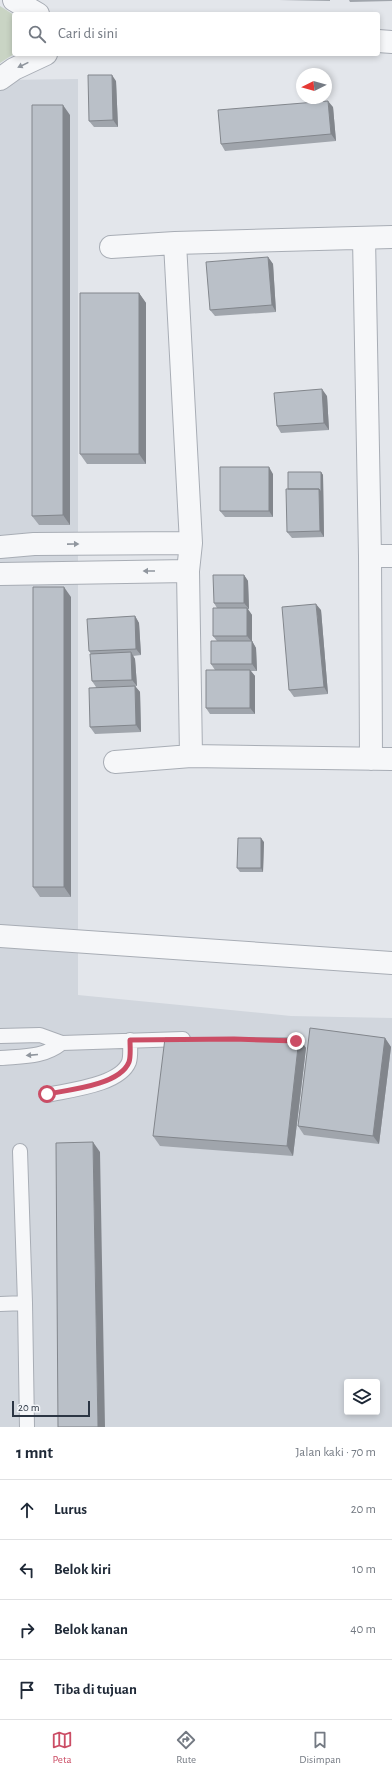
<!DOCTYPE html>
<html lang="id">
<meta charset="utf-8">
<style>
body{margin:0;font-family:"Alegreya Sans",sans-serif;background:#f2f2f3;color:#1f2937}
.controls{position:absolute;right:12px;bottom:12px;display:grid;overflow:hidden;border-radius:4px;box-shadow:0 2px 6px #0003}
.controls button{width:36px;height:36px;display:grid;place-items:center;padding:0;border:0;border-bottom:1px solid #e0e1e3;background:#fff;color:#1f2937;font:20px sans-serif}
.compass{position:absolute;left:296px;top:68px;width:36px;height:36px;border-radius:50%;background:#fff;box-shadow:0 2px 6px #0003;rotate:265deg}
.scale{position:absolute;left:12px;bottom:10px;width:78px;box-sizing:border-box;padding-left:4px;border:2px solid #2b3543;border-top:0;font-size:11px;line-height:14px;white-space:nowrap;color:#2b3543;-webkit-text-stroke:3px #f3f5f8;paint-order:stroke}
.stop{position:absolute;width:12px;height:12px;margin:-9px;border:3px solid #cb4d65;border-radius:50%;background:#fff}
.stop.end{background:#cb4d65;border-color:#fff;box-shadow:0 1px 4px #0008}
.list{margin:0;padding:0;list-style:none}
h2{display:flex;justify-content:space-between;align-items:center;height:52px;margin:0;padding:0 16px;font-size:17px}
h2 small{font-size:13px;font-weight:400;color:#747a83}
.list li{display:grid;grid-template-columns:26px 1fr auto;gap:12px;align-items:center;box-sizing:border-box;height:60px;padding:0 16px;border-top:1px solid #e0e1e3}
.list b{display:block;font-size:15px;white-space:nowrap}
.list em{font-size:13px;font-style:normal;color:#747a83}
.icon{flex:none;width:22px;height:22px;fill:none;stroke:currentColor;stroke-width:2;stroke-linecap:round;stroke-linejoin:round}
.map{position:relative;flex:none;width:392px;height:1427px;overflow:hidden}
.search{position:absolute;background:#fff;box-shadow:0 2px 6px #0003;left:12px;right:12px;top:12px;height:44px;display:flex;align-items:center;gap:10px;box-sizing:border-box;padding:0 14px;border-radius:4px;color:#747a83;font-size:15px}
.sheet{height:292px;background:#fff}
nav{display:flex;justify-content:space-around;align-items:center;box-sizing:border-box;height:56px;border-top:1px solid #e0e1e3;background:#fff;font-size:11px;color:#747a83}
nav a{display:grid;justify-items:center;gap:2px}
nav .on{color:#cb4d65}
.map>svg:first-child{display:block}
.built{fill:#d1d6dd;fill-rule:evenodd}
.green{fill:#c9d4c4}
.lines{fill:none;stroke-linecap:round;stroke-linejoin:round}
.service-casing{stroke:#a8adb5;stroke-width:16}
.minor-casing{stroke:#a8adb5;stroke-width:24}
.service{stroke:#f6f7f9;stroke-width:14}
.minor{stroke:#f6f7f9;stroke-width:22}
.wall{fill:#a0a5ac}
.shaded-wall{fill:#82868c}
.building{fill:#bac0c8;stroke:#82868c}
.oneway{fill:#90969e}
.route{stroke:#cb4d65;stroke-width:5}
</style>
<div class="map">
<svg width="392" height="1427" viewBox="0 0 392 1427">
<rect width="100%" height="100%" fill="#e3e6eb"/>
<path class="built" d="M 78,79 L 78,995 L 291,1016 L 392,1018 L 392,1427 L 0,1427 L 0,80 ZM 347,1382 L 377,1382 L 377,1412 L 347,1412 Z"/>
<path class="green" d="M 0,6 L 14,15 L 14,54 L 0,63 Z"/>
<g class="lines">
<defs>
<path id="service" d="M 0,1036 L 40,1035 L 62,1043 L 183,1039
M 0,1058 C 23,1056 43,1058 62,1043
M 47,1095 C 69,1090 120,1085 129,1062 C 131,1056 130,1047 130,1040
M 20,1151 L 25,1303 L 27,1427
M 0,1304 L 25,1303"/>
<path id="minor" d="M 14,0 L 38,14
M 378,41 L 392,42
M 0,79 L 14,69 L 46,54
M 364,238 L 370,556 L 371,759
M 175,243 L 191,543 L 188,571 L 191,756
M 111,247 L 175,243 L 392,237
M 0,547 L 34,544 L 191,543
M 370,556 L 392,556
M 0,574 L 188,571
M 115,762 L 191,756 L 392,759
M 0,936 L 392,963"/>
</defs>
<use href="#service" class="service-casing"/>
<use href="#minor" class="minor-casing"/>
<use href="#service" class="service"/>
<use href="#minor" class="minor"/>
</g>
<path class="wall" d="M 279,0 L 330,0 L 330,1 Z
M 349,0 L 392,0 L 392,1 L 350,2 Z
M 116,81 L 118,127 L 94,127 L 89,121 Z
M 333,107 L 336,141 L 225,151 L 221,144 Z
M 70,115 L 70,525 L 39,525 L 32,516 Z
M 268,257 L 273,264 L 276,312 L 215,316 L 210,310 Z
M 139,293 L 146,303 L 146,464 L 87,464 L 80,454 Z
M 327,396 L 329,430 L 281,433 L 277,426 Z
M 321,472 L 323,475 L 324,537 L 292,538 L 287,532 L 288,489 Z
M 273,474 L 273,517 L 225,517 L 220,511 Z
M 244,575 L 248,581 L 249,609 L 248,609 L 252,615 L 252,641 L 256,648 L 257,671 L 251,671 L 255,676 L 255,714 L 210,714 L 206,708 L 215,670 L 211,664 L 217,641 L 213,636 L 217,608 L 214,603 Z
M 71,597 L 71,897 L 40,897 L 33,887 Z
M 321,610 L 328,694 L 294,697 L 289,690 Z
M 135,616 L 139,623 L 141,655 L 133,656 L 135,659 L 137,686 L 135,686 L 140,692 L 141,732 L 95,734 L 90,727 L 96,687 L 92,681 L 91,654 L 89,651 Z
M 264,842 L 263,872 L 240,872 L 237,868 Z
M 299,1038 L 306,1048 L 293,1156 L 160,1146 L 153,1136 Z
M 385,1038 L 391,1047 L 379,1144 L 304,1135 L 298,1126 Z"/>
<path class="shaded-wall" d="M 112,75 L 116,81 L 118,127 L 113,120 Z
M 328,101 L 333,107 L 336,141 L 331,134 Z
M 63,105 L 70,115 L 70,525 L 63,515 Z
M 268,257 L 273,264 L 276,312 L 272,305 Z
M 139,293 L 146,303 L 146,464 L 139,454 Z
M 322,389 L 327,396 L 329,430 L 324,423 Z
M 269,467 L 273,474 L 273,517 L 269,511 Z
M 321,472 L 323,475 L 324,537 L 320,531 L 319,489 Z
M 244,575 L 248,581 L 249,609 L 244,603 Z
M 64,587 L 71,597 L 71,897 L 64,887 Z
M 316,604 L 321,610 L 328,694 L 324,687 Z
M 247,608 L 252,615 L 252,641 L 256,648 L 257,671 L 252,664 L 252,642 L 247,636 Z
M 135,616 L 139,623 L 141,655 L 136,649 Z
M 131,652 L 135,659 L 137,686 L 132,680 Z
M 250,670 L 255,676 L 255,714 L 250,708 Z
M 135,686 L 140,692 L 141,732 L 136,725 Z
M 261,838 L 264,842 L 263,872 L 261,868 Z
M 299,1038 L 306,1048 L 293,1156 L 287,1146 Z
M 385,1038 L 391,1047 L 379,1144 L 373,1136 Z
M 93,1142 L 100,1152 L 105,1427 L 98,1427 Z"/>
<path class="building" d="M 88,75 L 112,75 L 113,120 L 89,121 Z
M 328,101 L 331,134 L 221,144 L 218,110 Z
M 32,105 L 63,105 L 63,515 L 32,516 Z
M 268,257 L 272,305 L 210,310 L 206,262 Z
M 80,293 L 139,293 L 139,454 L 80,454 Z
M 322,389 L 324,423 L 277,426 L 274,393 Z
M 220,467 L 269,467 L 269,511 L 220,511 Z
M 288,472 L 321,472 L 321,492 L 319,489 L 288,489 Z
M 286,489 L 319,489 L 320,531 L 287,532 Z
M 213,575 L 244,575 L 244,603 L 214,603 Z
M 33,587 L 64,587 L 64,887 L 33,887 Z
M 316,604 L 324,687 L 289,690 L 282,607 Z
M 213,608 L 247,608 L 247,636 L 213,636 Z
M 135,616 L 136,649 L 89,651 L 87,619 Z
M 211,641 L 252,641 L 252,664 L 211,664 Z
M 131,652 L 132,680 L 92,681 L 90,654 Z
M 206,670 L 250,670 L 250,708 L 206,708 Z
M 135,686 L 136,725 L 90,727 L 89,688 Z
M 238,838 L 261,838 L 261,868 L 237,868 Z
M 310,1028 L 385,1038 L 373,1136 L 298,1126 Z
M 165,1038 L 299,1038 L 287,1146 L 153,1136 Z
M 93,1142 L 98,1427 L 58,1427 L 56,1143 Z"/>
<defs><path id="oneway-solid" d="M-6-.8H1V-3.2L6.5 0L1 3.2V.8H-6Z"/></defs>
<g class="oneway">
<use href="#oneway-solid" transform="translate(23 65) rotate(154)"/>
<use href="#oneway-solid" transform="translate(73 544) rotate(-1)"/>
<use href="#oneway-solid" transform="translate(149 571) rotate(180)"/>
<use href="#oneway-solid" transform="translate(32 1055) rotate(175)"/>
</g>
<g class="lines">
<path class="route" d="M 47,1094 C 69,1090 120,1085 129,1062 C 131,1056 130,1047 130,1040 L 234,1039 L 296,1041"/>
</g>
</svg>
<div class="controls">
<button><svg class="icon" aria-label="layers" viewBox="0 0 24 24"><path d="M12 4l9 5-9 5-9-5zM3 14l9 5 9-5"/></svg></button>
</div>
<svg class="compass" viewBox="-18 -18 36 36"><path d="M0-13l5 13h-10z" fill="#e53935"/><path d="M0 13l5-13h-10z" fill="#747a83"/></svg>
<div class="scale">20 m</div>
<div class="stop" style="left:47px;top:1094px"></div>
<div class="stop end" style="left:296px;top:1041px"></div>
<div class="search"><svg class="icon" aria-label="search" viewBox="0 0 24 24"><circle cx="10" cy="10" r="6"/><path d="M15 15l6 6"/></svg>Cari di sini</div>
</div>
<section class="sheet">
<h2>1 mnt<small>Jalan kaki · 70 m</small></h2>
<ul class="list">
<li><svg class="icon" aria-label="ahead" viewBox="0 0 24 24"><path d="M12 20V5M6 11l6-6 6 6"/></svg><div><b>Lurus</b></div><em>20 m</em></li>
<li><svg class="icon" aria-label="left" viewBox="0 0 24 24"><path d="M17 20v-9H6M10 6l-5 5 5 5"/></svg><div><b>Belok kiri</b></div><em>10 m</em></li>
<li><svg class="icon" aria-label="right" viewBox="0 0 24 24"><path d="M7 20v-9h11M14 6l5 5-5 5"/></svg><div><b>Belok kanan</b></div><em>40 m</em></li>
<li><svg class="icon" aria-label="arrive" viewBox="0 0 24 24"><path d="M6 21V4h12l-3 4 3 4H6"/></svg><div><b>Tiba di tujuan</b></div></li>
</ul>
</section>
<nav>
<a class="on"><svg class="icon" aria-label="map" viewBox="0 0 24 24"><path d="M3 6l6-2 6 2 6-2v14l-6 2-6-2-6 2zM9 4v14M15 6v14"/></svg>Peta</a>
<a><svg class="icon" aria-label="directions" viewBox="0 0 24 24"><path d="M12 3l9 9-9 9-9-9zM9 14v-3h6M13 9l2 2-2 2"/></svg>Rute</a>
<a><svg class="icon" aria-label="saved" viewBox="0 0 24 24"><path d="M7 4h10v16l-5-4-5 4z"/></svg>Disimpan</a>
</nav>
